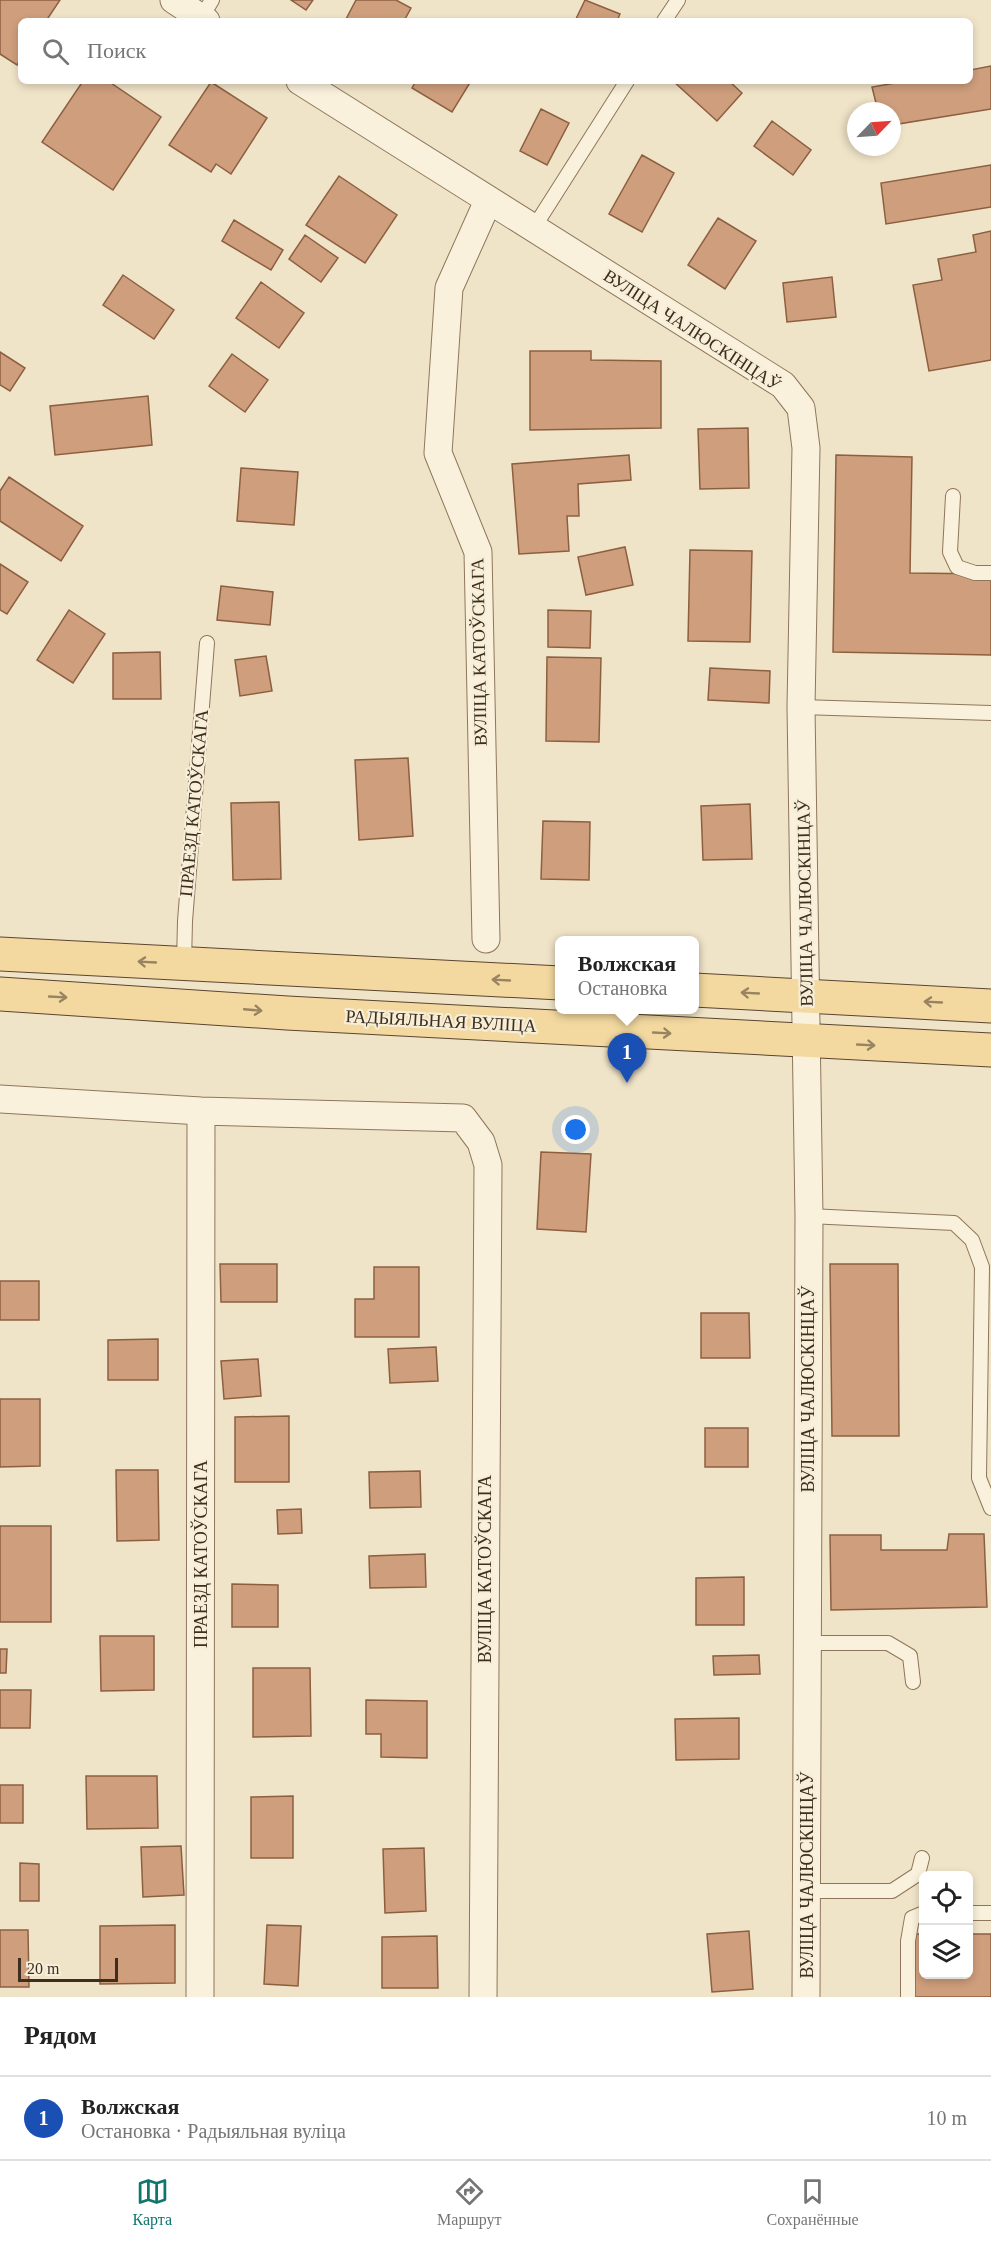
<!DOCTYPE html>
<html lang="ru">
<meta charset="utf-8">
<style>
body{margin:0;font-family:"Times New Roman",serif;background:#f6f6f6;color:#222}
.controls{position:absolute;right:18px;bottom:18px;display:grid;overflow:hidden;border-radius:9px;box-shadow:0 3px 9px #0003}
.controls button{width:54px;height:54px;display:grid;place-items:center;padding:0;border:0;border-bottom:2px solid #e0e0e0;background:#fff;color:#222;font:30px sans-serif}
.compass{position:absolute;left:847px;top:102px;width:54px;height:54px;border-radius:50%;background:#fff;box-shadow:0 3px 9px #0003;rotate:65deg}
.scale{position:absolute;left:18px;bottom:15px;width:100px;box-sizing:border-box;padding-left:6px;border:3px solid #3d2e20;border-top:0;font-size:16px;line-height:21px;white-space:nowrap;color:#3d2e20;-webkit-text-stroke:4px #f7eed8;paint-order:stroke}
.you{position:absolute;left:576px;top:1130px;width:21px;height:21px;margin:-15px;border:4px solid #fff;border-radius:50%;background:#1a73e8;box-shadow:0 0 0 9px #1a73e833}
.badge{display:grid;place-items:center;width:39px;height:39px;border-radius:50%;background:#0f766e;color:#fff;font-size:20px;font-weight:700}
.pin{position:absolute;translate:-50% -50px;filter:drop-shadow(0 2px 3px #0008)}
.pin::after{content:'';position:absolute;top:32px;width:21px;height:18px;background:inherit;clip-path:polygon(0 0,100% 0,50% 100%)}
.popup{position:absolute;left:555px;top:936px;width:144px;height:78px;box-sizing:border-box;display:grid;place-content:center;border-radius:9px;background:#fff;filter:drop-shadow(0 2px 4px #0005);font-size:20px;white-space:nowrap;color:#767676}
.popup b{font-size:22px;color:#222}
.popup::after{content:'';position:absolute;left:50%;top:100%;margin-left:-12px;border:12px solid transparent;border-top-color:#fff}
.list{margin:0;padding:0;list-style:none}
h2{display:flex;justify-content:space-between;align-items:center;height:78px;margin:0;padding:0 24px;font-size:26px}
h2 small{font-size:20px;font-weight:400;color:#767676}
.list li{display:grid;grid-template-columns:39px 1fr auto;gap:18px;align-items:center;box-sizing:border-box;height:84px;padding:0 24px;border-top:2px solid #e0e0e0}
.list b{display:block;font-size:22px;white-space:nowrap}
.list p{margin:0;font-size:20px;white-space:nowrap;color:#767676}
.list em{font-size:20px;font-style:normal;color:#767676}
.icon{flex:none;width:33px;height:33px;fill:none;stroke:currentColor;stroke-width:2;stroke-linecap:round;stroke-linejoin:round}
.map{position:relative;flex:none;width:991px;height:1997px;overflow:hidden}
.search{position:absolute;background:#fff;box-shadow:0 3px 9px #0003;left:18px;right:18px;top:18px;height:66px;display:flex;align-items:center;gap:15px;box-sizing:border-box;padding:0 21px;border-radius:9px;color:#767676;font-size:22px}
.sheet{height:162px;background:#fff}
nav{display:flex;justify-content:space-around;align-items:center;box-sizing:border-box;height:84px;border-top:2px solid #e0e0e0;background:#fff;font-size:16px;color:#767676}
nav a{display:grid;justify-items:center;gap:3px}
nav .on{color:#0f766e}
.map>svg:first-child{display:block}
.building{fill:#cf9f7d;stroke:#8d5f41;stroke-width:1.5}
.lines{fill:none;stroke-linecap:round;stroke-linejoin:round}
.lane-casing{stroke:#8d765c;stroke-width:16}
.street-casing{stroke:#8d765c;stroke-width:29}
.primary-casing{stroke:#5b4430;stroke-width:35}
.lane{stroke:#faf1dc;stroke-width:14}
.street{stroke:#faf1dc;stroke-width:27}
.primary{stroke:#f3d9a0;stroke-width:33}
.oneway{stroke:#988460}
.labels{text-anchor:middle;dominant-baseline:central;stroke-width:4.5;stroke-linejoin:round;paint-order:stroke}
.street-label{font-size:18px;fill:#3d2e20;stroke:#f7eed8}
</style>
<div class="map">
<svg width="991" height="1997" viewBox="0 0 991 1997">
<rect width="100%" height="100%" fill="#f0e4c8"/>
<path class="building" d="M 0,0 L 60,0 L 46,21 L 21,21 L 21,59 L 17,65 L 0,54 Z
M 291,0 L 313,0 L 306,10 Z
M 356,0 L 396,0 L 411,8 L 404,21 L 345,21 Z
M 585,0 L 620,14 L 617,21 L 575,21 Z
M 991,66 L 991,109 L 892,125 L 892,111 L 878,111 L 872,87 L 907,81 L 970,81 L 970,70 Z
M 83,81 L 108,81 L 161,117 L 113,190 L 42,142 Z
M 416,81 L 471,81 L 452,112 L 412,88 Z
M 673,81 L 729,81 L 742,93 L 717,121 Z
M 211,82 L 267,118 L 231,174 L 216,164 L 211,172 L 169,145 Z
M 541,109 L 569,123 L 547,165 L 520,151 Z
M 772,121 L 811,150 L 793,175 L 754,146 Z
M 642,155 L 674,173 L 642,232 L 609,214 Z
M 991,165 L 991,207 L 886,224 L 881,183 Z
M 339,176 L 397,215 L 365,263 L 306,225 Z
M 718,218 L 756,241 L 725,289 L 688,265 Z
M 234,220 L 283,250 L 271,270 L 222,241 Z
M 991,231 L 991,360 L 929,371 L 913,285 L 942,280 L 938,259 L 976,252 L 973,235 Z
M 305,235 L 338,258 L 321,282 L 289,259 Z
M 123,275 L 174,310 L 154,339 L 103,305 Z
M 832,277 L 836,317 L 787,322 L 783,283 Z
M 261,282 L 304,313 L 279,348 L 236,318 Z
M 530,351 L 591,351 L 591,360 L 661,361 L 661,428 L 530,430 Z
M 0,352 L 25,368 L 10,391 L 0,385 Z
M 232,354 L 268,380 L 245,412 L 209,386 Z
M 148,396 L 152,445 L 55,455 L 50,406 Z
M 748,428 L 749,488 L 700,489 L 698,429 Z
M 629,455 L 631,480 L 578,484 L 579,516 L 567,516 L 569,551 L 519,554 L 512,464 Z
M 836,455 L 912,457 L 910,573 L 991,574 L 991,655 L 833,652 Z
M 241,468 L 298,472 L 294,525 L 237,521 Z
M 9,477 L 83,526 L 61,561 L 0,521 L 0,491 Z
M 625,547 L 633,585 L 586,595 L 578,557 Z
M 690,550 L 752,551 L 750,642 L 688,641 Z
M 0,564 L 28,582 L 7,614 L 0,610 Z
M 221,586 L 273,592 L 270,625 L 217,620 Z
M 69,610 L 105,634 L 73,683 L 37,660 Z
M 548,610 L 591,611 L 590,648 L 548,647 Z
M 160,652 L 161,699 L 113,699 L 113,653 Z
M 266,656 L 272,691 L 240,696 L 235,660 Z
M 547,657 L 601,658 L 599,742 L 546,741 Z
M 710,668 L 770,671 L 769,703 L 708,700 Z
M 408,758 L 413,836 L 359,840 L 355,760 Z
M 279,802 L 281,879 L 233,880 L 231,803 Z
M 750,804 L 752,859 L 703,860 L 701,806 Z
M 543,821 L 590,822 L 589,880 L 541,879 Z
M 541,1152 L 591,1154 L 586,1232 L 537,1229 Z
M 220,1264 L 277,1264 L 277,1302 L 221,1302 Z
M 830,1264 L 898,1264 L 899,1436 L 832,1436 Z
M 374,1267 L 419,1267 L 419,1337 L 355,1337 L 355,1299 L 374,1299 Z
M 0,1281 L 39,1281 L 39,1320 L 0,1320 Z
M 701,1313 L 749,1313 L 750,1358 L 701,1358 Z
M 158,1339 L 158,1380 L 108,1380 L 108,1340 Z
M 436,1347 L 438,1381 L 390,1383 L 388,1349 Z
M 258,1359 L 261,1396 L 224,1399 L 221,1361 Z
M 0,1399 L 40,1399 L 40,1466 L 0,1467 Z
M 289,1416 L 289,1482 L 235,1482 L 235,1417 Z
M 705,1428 L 748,1428 L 748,1467 L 705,1467 Z
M 116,1470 L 158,1470 L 159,1540 L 117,1541 Z
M 420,1471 L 421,1507 L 370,1508 L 369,1472 Z
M 301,1509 L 302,1533 L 278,1534 L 277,1510 Z
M 0,1526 L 51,1526 L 51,1622 L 0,1622 Z
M 949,1534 L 984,1534 L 987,1607 L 831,1610 L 830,1535 L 881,1535 L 881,1550 L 947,1550 Z
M 425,1554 L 426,1587 L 370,1588 L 369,1556 Z
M 744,1577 L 744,1625 L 696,1625 L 696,1578 Z
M 232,1584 L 278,1585 L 278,1627 L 232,1627 Z
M 100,1636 L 154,1636 L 154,1690 L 101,1691 Z
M 0,1649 L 7,1649 L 6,1673 L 0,1673 Z
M 759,1655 L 760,1674 L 714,1675 L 713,1656 Z
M 253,1668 L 310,1668 L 311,1736 L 253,1737 Z
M 0,1690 L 31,1690 L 30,1728 L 0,1728 Z
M 366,1700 L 427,1701 L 427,1758 L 381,1757 L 381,1734 L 366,1734 Z
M 739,1718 L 739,1759 L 676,1760 L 675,1719 Z
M 86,1776 L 157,1776 L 158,1828 L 87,1829 Z
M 0,1785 L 23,1785 L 23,1823 L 0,1823 Z
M 293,1796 L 293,1858 L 251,1858 L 251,1797 Z
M 181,1846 L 184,1895 L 143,1897 L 141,1847 Z
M 424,1848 L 426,1911 L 385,1913 L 383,1849 Z
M 20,1863 L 39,1864 L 39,1901 L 20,1901 Z
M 175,1925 L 175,1983 L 100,1984 L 100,1926 Z
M 267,1925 L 301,1926 L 298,1986 L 264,1984 Z
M 0,1930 L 28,1930 L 29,1987 L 0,1987 Z
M 749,1931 L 753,1989 L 712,1992 L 707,1934 Z
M 912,1934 L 924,1934 L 924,1974 L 968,1974 L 968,1934 L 991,1934 L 991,1997 L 912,1997 Z
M 437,1936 L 438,1988 L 382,1988 L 382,1937 Z"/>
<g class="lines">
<defs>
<path id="lane" d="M 201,18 L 212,0
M 664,21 L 678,0
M 533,229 L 627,81
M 953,496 L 950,552 L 957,567 L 975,573 L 991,573
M 801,707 L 991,713
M 184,963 L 185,921 L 207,643
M 809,1216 L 954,1223 L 972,1240 L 982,1267 L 979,1478 L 991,1508
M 807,1643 L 888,1643 L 910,1656 L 913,1682
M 807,1891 L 892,1891 L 918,1874 L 922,1858
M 968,1913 L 991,1913
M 908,1997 L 908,1941 L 912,1918 L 924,1913"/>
<path id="street" d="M 174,0 L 206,21
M 300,81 L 783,385 L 801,408 L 806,448 L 801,707 L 809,1216 L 806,1997
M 486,939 L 478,552 L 438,453 L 449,288 L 488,201
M 0,1099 L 201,1111 L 463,1118 L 481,1142 L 488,1165 L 483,1997
M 200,1997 L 201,1111"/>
<path id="primary" d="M 0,954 L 560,983
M 694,990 L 991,1006
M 0,994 L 287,1013 L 991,1050"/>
</defs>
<use href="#lane" class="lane-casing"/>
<use href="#street" class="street-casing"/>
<use href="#primary" class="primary-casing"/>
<use href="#lane" class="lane"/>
<use href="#street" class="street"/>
<use href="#primary" class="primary"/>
</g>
<defs><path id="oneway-shaft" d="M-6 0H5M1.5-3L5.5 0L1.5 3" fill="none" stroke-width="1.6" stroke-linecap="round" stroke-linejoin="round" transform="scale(1.5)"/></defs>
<g class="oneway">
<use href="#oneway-shaft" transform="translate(147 962) rotate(-177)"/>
<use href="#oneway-shaft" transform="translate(501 980) rotate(-177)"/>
<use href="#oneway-shaft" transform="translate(750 993) rotate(-177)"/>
<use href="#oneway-shaft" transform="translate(58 997) rotate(3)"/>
<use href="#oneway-shaft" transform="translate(933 1002) rotate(-177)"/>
<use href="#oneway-shaft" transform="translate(253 1010) rotate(5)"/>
<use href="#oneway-shaft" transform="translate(662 1033) rotate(3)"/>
<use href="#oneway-shaft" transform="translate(866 1045) rotate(3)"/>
</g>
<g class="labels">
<g class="street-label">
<text transform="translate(692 330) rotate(33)">ВУЛІЦА ЧАЛЮСКІНЦАЎ</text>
<text transform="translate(479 652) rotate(-91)">ВУЛІЦА КАТОЎСКАГА</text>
<text transform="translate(194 803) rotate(-85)">ПРАЕЗД КАТОЎСКАГА</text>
<text transform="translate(805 903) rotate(-91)">ВУЛІЦА ЧАЛЮСКІНЦАЎ</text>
<text transform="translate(441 1021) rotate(3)">РАДЫЯЛЬНАЯ ВУЛІЦА</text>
<text transform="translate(808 1389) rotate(-90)">ВУЛІЦА ЧАЛЮСКІНЦАЎ</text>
<text transform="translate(201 1554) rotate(-90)">ПРАЕЗД КАТОЎСКАГА</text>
<text transform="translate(485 1569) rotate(-90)">ВУЛІЦА КАТОЎСКАГА</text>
<text transform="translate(807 1875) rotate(-90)">ВУЛІЦА ЧАЛЮСКІНЦАЎ</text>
</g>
</g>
</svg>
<div class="controls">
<button><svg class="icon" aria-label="locate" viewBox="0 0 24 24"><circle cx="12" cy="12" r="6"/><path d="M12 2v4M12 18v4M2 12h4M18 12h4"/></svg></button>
<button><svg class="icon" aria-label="layers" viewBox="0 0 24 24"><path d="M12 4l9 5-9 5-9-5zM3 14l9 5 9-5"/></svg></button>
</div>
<svg class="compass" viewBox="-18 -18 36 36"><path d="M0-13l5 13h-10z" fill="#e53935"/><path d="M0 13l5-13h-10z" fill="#767676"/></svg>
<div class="scale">20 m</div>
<div class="you"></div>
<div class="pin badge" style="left:627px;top:1083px;background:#1a4fb4">1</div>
<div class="popup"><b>Волжская</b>Остановка</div>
<div class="search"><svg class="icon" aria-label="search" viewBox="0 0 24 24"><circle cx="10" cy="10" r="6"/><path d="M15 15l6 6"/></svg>Поиск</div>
</div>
<section class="sheet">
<h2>Рядом<small></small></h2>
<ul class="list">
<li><span class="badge" style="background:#1a4fb4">1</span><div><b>Волжская</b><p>Остановка · Радыяльная вуліца</p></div><em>10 m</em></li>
</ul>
</section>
<nav>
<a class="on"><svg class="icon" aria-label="map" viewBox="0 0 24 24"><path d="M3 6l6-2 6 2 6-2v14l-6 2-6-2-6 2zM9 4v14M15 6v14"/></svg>Карта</a>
<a><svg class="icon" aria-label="directions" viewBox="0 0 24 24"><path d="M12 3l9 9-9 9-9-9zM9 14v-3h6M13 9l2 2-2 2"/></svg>Маршрут</a>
<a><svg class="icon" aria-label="saved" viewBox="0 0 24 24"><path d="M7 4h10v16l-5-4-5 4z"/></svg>Сохранённые</a>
</nav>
